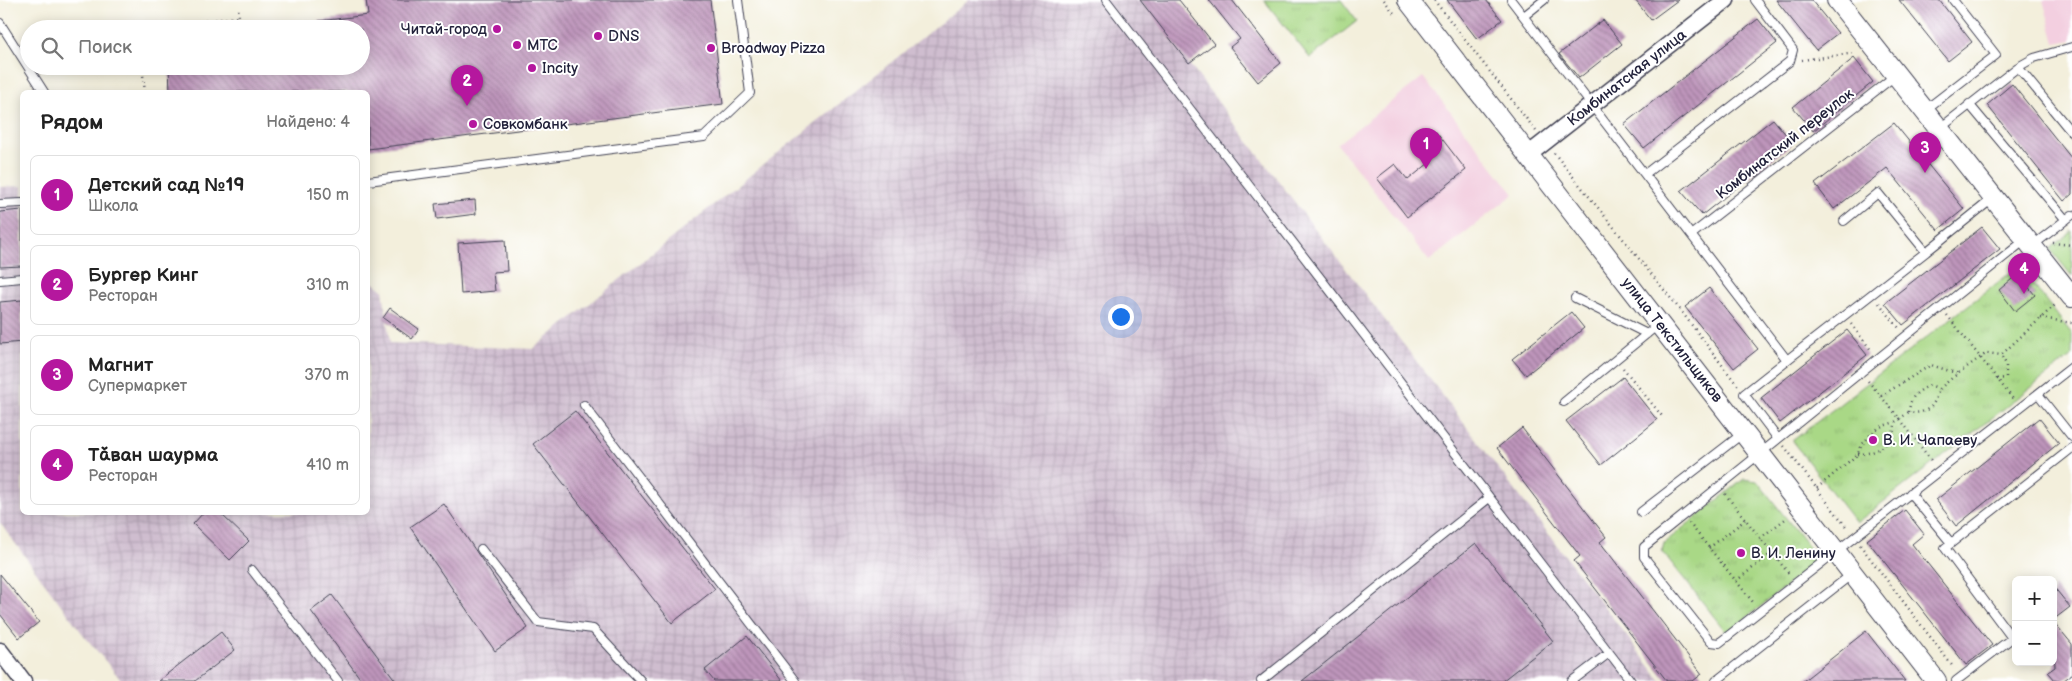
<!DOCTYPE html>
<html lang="ru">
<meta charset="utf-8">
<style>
body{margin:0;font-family:"Balsamiq Sans",sans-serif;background:#f6f6f6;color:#222}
.controls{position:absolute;right:15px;bottom:15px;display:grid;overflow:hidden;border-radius:8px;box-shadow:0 2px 12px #0003}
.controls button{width:45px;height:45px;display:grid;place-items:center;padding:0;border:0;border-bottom:1px solid #e0e0e0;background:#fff;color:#222;font:25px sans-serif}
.you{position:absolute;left:1120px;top:316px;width:18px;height:18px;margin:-12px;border:4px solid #fff;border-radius:50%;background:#1a73e8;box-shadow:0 0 0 8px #1a73e833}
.badge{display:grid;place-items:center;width:32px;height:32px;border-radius:50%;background:#b5179e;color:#fff;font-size:16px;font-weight:700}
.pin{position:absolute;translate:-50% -41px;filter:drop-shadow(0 1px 2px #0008)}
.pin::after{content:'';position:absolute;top:26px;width:18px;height:15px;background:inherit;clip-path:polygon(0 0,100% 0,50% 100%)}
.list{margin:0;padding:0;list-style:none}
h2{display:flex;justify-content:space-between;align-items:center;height:65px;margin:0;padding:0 20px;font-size:21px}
h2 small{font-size:16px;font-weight:400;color:#767676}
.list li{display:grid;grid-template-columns:32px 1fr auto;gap:15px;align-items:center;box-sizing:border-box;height:80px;margin:0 10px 10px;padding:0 10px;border:1px solid #e0e0e0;border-radius:8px}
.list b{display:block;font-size:19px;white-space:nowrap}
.list p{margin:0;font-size:16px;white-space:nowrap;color:#767676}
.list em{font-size:16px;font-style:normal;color:#767676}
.icon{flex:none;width:28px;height:28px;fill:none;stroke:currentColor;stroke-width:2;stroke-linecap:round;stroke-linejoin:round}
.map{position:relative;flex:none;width:2072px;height:681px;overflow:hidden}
.search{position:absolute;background:#fff;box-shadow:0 2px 12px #0003;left:20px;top:20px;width:350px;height:55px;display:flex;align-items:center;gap:12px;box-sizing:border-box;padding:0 18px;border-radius:28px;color:#767676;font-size:19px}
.panel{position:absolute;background:#fff;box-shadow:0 2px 12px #0003;left:20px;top:90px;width:350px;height:425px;border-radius:8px}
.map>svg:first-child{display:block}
.built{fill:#f3cfe0}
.industrial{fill:url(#industrial-grid)}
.park{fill:url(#park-tufts);stroke:#667d60}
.building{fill:url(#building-back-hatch)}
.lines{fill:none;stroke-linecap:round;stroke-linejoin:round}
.service-casing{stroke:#414153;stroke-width:10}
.minor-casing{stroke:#414153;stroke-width:19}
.tertiary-casing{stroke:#414153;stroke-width:22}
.path{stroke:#414153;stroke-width:2.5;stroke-dasharray:1 4;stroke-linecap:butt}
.service{stroke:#fff;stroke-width:8}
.minor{stroke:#fff;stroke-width:16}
.tertiary{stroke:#fff;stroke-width:20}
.poi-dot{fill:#b5179e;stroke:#fff;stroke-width:2}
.labels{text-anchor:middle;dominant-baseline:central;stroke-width:4;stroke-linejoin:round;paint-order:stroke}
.poi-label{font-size:15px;fill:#22223b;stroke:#fff;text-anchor:start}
.street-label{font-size:15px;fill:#22223b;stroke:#fff}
</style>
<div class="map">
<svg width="2072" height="681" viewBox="0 0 2072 681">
<defs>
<pattern id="industrial-grid" width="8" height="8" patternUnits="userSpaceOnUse" patternTransform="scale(1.25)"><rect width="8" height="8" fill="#cfbdcf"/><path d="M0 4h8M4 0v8" fill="none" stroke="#b1a2b3"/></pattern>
<pattern id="park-tufts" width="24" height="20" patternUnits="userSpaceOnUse" patternTransform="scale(1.25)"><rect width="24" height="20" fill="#a9d886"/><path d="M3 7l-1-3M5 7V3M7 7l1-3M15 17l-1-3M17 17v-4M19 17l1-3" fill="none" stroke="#91b975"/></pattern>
<pattern id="building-back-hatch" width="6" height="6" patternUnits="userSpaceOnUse" patternTransform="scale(1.25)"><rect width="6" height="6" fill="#be95bb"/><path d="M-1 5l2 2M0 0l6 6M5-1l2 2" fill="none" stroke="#9a7999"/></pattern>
</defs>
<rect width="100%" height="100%" fill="#fff"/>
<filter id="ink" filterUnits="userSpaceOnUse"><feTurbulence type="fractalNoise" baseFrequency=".02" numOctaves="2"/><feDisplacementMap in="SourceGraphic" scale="10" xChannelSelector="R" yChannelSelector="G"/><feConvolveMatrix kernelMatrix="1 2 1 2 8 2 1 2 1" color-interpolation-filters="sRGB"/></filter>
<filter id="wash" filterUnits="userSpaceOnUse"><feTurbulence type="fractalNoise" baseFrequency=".0096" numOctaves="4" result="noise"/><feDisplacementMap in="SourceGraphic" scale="20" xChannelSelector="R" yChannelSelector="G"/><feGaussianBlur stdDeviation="1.12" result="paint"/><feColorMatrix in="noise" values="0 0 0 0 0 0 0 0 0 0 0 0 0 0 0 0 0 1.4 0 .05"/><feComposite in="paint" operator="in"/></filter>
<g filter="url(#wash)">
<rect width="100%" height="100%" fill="#f3efdc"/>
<path class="built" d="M 2043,0 L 2072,0 L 2072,40 L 2055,43 Z
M 1423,77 L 1514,194 L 1429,261 L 1337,144 Z"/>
<path class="industrial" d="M 969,0 L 1140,0 L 1661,681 L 122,681 L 82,633 L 0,523 L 0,187 L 22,186 L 22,512 L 368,512 L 368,278 L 383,290 L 390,343 L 533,349 Z"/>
<path class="park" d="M 1264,0 L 1341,0 L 1357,21 L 1310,58 Z
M 2072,231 L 2072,276 L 2050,249 Z
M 2019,266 L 2072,334 L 2072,356 L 1856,523 L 1792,441 Z
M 1744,479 L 1757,481 L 1819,560 L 1727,633 L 1662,551 L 1664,543 Z"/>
<g id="blocks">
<path class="building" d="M 366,0 L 710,0 L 723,104 L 368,149 L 368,92 L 170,92 L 169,66 L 361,66 L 361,29 L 320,29 L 319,21 L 368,15 Z
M 1140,0 L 1179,0 L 1214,44 L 1189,63 Z
M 1209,0 L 1232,0 L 1281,63 L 1258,82 L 1230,47 L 1240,39 Z
M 1447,0 L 1486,0 L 1502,20 L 1477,39 Z
M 1635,0 L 1678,0 L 1651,20 Z
M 1776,0 L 1811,0 L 1838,33 L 1816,50 Z
M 1899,0 L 1939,0 L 1972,42 L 1948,61 Z
M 1758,19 L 1777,43 L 1644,148 L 1624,124 Z
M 1603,20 L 1622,44 L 1579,78 L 1559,54 Z
M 1854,58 L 1873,82 L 1813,131 L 1793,107 Z
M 2012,84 L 2072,159 L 2072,194 L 2064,201 L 1987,105 Z
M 1773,119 L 1793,143 L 1702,215 L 1681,191 Z
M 1894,123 L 1964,209 L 1938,230 L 1887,168 L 1834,209 L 1815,184 Z
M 1436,131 L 1466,170 L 1407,217 L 1377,178 L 1395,164 L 1408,180 L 1429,163 L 1416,147 Z
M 475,200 L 476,214 L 437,219 L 435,204 Z
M 22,210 L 22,266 L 0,267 L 0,212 Z
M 1982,227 L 2000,249 L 1903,325 L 1885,303 Z
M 505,240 L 507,271 L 493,272 L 495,291 L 461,294 L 458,243 Z
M 2018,274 L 2035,295 L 2015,311 L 1999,290 Z
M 1709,288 L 1758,349 L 1734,368 L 1685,307 Z
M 22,300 L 22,342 L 0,344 L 0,302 Z
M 390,308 L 419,329 L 412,339 L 383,318 Z
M 1571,312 L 1584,328 L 1526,375 L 1512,359 Z
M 1847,330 L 1867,355 L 1780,423 L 1761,398 Z
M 1623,377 L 1657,420 L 1601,465 L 1566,421 Z
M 575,411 L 715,589 L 672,623 L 533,444 Z
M 2039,418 L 2059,443 L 1956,526 L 1936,500 Z
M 1522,428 L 1606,537 L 1600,542 L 1702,674 L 1693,681 L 1667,681 L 1574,561 L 1580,556 L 1497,448 Z
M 444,504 L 528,628 L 495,651 L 410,527 Z
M 1905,510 L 1924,534 L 1912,544 L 1992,645 L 1966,665 L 1867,540 Z
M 204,512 L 219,512 L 249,541 L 230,560 L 193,524 Z
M 1476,543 L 1553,641 L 1502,681 L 1302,681 Z
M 0,574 L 39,622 L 19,638 L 0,614 Z
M 2053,586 L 2070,607 L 2053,620 Z
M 332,595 L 396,681 L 362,681 L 311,611 Z
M 2053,621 L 2072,644 L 2072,674 L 2063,681 L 2056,681 L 2048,672 L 2055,667 Z
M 1866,631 L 1905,681 L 1803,681 Z
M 221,632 L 235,650 L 195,681 L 158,681 Z
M 747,636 L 782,681 L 714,681 L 705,670 Z"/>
</g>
</g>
<g filter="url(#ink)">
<use href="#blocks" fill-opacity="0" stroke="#414153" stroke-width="1"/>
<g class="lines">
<defs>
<path id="service" d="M 1106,0 L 1631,681
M 1511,0 L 1787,360 L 1926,252
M 1524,16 L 1544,0
M 0,23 L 44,92
M 2018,67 L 2072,133
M 1969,104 L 2066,220
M 1925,110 L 1996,55 L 1953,0
M 1939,129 L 2018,67 L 2034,58 L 2072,47
M 1645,174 L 1790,61 L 1793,50 L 1755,0
M 368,181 L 704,137 L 750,93 L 738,0
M 0,204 L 22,203
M 1844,221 L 1878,193 L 1926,252 L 1992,199
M 1691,235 L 1896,75
M 2025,240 L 1644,547 L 1644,557 L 1711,642 L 1719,643 L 2072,367
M 2032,246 L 2072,215
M 0,280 L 22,278
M 1575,298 L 1647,334
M 2038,394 L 2072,437
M 1564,402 L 1659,324
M 584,405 L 795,681
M 1778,439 L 1744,394 L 1787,360
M 1910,493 L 1951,543
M 1641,512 L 1742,434
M 481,549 L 538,622 L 593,629 L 641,681
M 252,570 L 338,681
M 1261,681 L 1489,498
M 1572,681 L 1609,653
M 1716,681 L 1852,574
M 1956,681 L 2012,638 L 1945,548 L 2072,448"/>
<path id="minor" d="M 1528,155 L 1726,0
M 0,651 L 23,681"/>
<path id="tertiary" d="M 1408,0 L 1936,681
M 1837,0 L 2072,297"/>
</defs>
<use href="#service" class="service-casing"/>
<use href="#minor" class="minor-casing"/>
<use href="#tertiary" class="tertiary-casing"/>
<path class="path" d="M 1384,0 L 1394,13
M 1434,0 L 1536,131
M 233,18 L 234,29
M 157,29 L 160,26 L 239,17 L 238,6
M 1802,60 L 1856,53
M 142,66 L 145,92
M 1554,153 L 1681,311 L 1738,386
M 2053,243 L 2072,245
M 1879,303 L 1899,328
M 1947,315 L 2013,399
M 2041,318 L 2072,323
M 1851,324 L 1871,350
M 1623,368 L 1662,416
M 1997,379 L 2006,378 L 2006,364 L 2001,355 L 2055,305
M 1868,381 L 1900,419 L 1933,463
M 1881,396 L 1931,365 L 1959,374
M 1909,412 C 1910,396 1917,392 1930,385 L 1940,389
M 1784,446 L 1848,529
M 1858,454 C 1877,454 1895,443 1895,422
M 1817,488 L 1858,454 L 1861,446 L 1872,433 L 1880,427 L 1895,422 L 1909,412 C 1916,413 1921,413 1928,409 C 1936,404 1935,396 1940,389 C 1945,382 1979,358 1987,353 L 2001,355
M 1725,494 L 1790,575
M 1689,523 L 1753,602
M 1760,538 L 1788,517
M 1860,545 L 1954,668
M 1709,548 L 1745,520
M 1736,581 L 1772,553"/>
<use href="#service" class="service"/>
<use href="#minor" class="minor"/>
<use href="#tertiary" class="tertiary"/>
</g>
</g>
<g class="poi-dot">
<circle cx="497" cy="29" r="5"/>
<circle cx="598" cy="36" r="5"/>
<circle cx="517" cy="45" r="5"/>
<circle cx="711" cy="48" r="5"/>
<circle cx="532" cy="68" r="5"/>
<circle cx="473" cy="124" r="5"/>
<circle cx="1873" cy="440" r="5"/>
<circle cx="1741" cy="553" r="5"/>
</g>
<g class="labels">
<g class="poi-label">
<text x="487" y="29" text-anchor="end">Читай-город</text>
<text x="608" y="36">DNS</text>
<text x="527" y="45">МТС</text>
<text x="721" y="48">Broadway Pizza</text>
<text x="542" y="68">Incity</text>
<text x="483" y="124">Совкомбанк</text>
<text x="1883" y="440">В. И. Чапаеву</text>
<text x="1751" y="553">В. И. Ленину</text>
</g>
<g class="street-label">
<text transform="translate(1627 78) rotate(-38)">Комбинатская улица</text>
<text transform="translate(1785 144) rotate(-38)">Комбинатский переулок</text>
<text transform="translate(1672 340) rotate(52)">улица Текстильщиков</text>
</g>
</g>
</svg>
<div class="controls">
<button>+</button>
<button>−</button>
</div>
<div class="you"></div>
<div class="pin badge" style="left:1426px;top:169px">1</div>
<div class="pin badge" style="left:467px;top:106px">2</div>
<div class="pin badge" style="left:1925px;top:173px">3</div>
<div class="pin badge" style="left:2024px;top:294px">4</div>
<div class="search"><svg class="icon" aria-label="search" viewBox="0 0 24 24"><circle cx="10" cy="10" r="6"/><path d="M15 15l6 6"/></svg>Поиск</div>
<section class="panel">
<h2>Рядом<small>Найдено: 4</small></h2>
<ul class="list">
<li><span class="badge">1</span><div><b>Детский сад №19</b><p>Школа</p></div><em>150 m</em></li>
<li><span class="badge">2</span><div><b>Бургер Кинг</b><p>Ресторан</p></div><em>310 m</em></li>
<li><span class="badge">3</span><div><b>Магнит</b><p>Супермаркет</p></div><em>370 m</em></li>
<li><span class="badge">4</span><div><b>Тӑван шаурма</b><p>Ресторан</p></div><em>410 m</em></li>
</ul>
</section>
</div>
